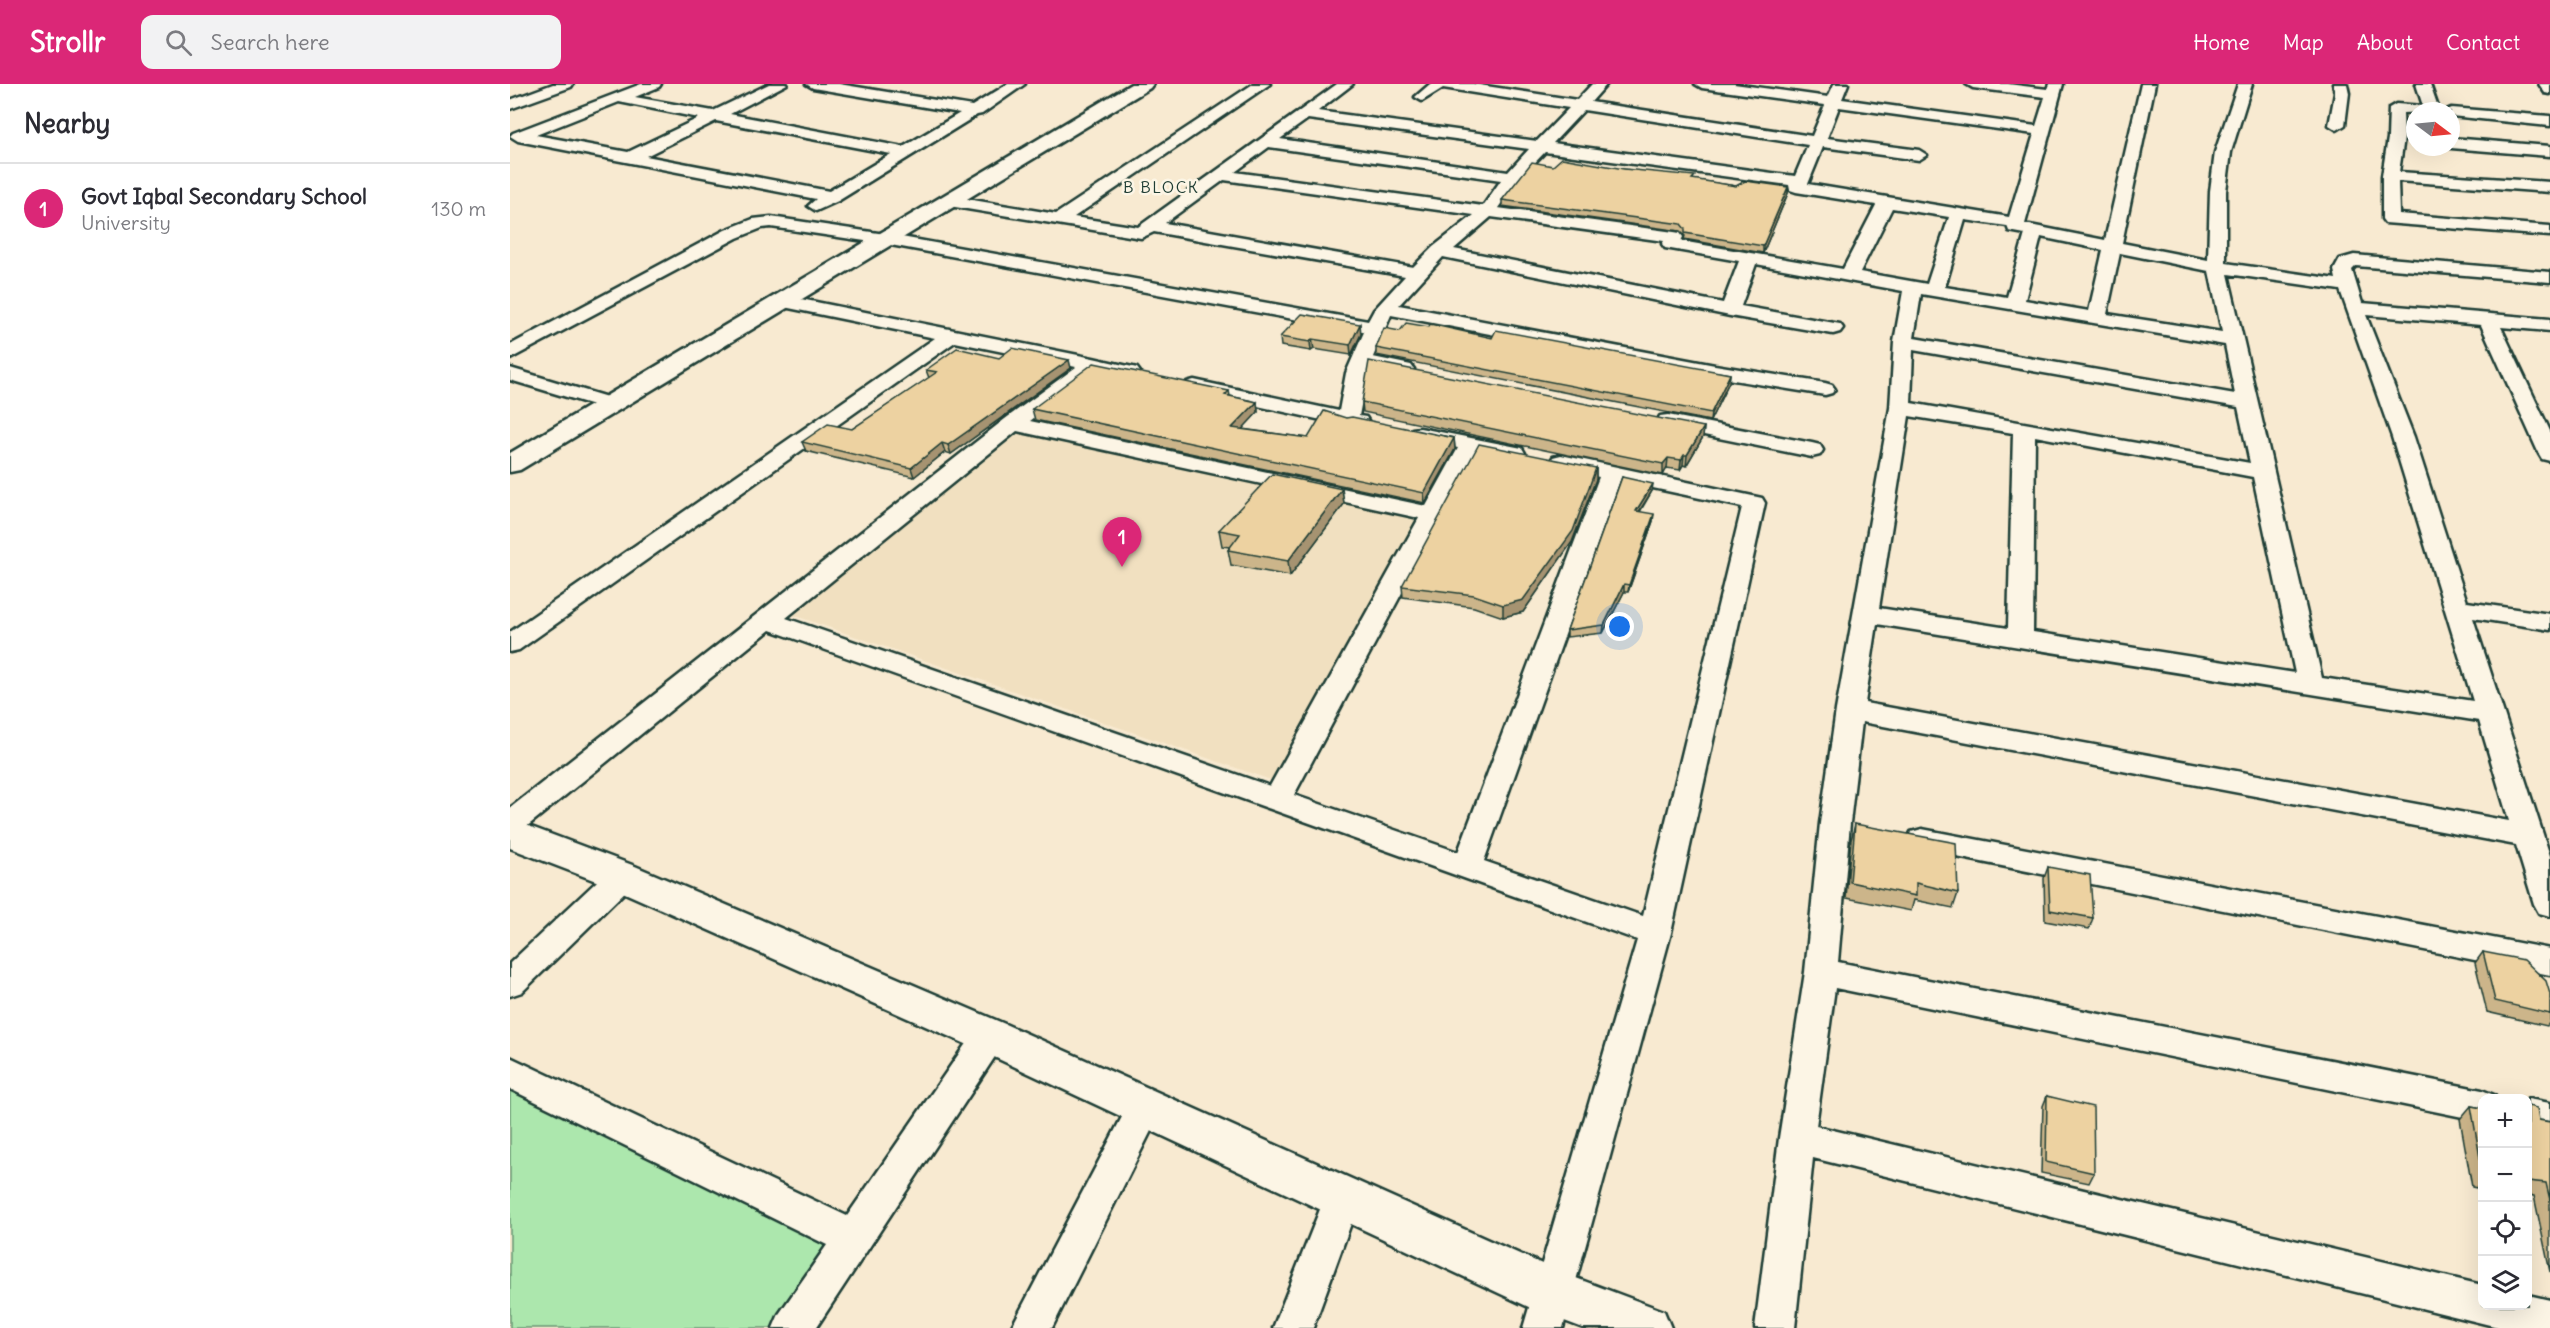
<!DOCTYPE html>
<meta charset="utf-8">
<style>
body{margin:0;font-family:Delius,sans-serif;background:#f2f2f3;color:#2b2b33}
.controls{position:absolute;right:18px;bottom:18px;display:grid;overflow:hidden;border-radius:12px;box-shadow:0 6px 24px #0002}
.controls button{width:54px;height:54px;display:grid;place-items:center;padding:0;border:0;border-bottom:2px solid #e1e1e2;background:#fff;color:#2b2b33;font:30px sans-serif}
.compass{position:absolute;left:1896px;top:18px;width:54px;height:54px;border-radius:50%;background:#fff;box-shadow:0 6px 24px #0002;rotate:106deg}
.you{position:absolute;left:1110px;top:543px;width:21px;height:21px;margin:-15px;border:4px solid #fff;border-radius:50%;background:#1a73e8;box-shadow:0 0 0 9px #1a73e833}
.badge{display:grid;place-items:center;width:39px;height:39px;border-radius:50%;background:#db2777;color:#fff;font-size:20px;font-weight:700}
.pin{position:absolute;translate:-50% -50px;filter:drop-shadow(0 2px 3px #0008)}
.pin::after{content:'';position:absolute;top:32px;width:21px;height:18px;background:inherit;clip-path:polygon(0 0,100% 0,50% 100%)}
.list{margin:0;padding:0;list-style:none}
h2{display:flex;justify-content:space-between;align-items:center;height:78px;margin:0;padding:0 24px;font-size:26px}
h2 small{font-size:20px;font-weight:400;color:#7c7c81}
.list li{display:grid;grid-template-columns:39px 1fr auto;gap:18px;align-items:center;box-sizing:border-box;height:90px;padding:0 24px;border-top:2px solid #e1e1e2}
.list b{display:block;font-size:22px;white-space:nowrap}
.list p{margin:0;font-size:20px;white-space:nowrap;color:#7c7c81}
.list em{font-size:20px;font-style:normal;color:#7c7c81}
.icon{flex:none;width:33px;height:33px;fill:none;stroke:currentColor;stroke-width:2;stroke-linecap:round;stroke-linejoin:round}
.map{position:relative;flex:none;width:2040px;height:1244px;overflow:hidden}
header{display:flex;align-items:center;gap:36px;box-sizing:border-box;height:84px;padding:0 30px;background:#db2777;color:#fff}
header strong{font-size:28px}
nav{display:flex;gap:33px;margin-inline-start:auto;font-size:21px}
.search{width:420px;height:54px;background:#f2f2f3;display:flex;align-items:center;gap:15px;box-sizing:border-box;padding:0 21px;border-radius:12px;color:#7c7c81;font-size:22px}
main{display:flex}
aside{flex:1;background:#fff}
.map>svg:first-child{display:block}
.built{fill:#f1e0c0}
.green{fill:#ace7ad;stroke:#669270;stroke-width:1.5}
.lines{fill:none;stroke-linecap:round;stroke-linejoin:round}
.minor-casing{stroke:#1f3d34;stroke-width:5}
.tertiary-casing{stroke:#1f3d34;stroke-width:5}
.secondary-casing{stroke:#1f3d34;stroke-width:5}
.minor{fill:#fcf5e5;fill-rule:evenodd}
.tertiary{fill:#fcf5e5;fill-rule:evenodd}
.secondary{fill:#fcf5e5;fill-rule:evenodd}
.wall{fill:#ccb58a;stroke:#1f3d34;stroke-width:1.5}
.shaded-wall{fill:#a69371;stroke:#1f3d34;stroke-width:1.5}
.building{fill:#edd2a1;stroke:#1f3d34;stroke-width:1.5}
.labels{text-anchor:middle;dominant-baseline:central;stroke-width:5;stroke-linejoin:round;paint-order:stroke}
.far-quarter-label{font-size:16px;letter-spacing:1.5px;fill:#1f3d34;stroke:#fcf5e5}
</style>
<header>
<strong>Strollr</strong>
<div class="search"><svg class="icon" aria-label="search" viewBox="0 0 24 24"><circle cx="10" cy="10" r="6"/><path d="M15 15l6 6"/></svg>Search here</div>
<nav><a>Home</a><a>Map</a><a>About</a><a>Contact</a></nav>
</header>
<main>
<aside>
<h2>Nearby<small></small></h2>
<ul class="list">
<li><span class="badge">1</span><div><b>Govt Iqbal Secondary School</b><p>University</p></div><em>130 m</em></li>
</ul>
</aside>
<div class="map">
<svg width="2040" height="1244" viewBox="0 0 2040 1244">
<rect width="100%" height="100%" fill="#f8ead1"/>
<filter id="ink" filterUnits="userSpaceOnUse"><feTurbulence type="fractalNoise" baseFrequency=".0167" numOctaves="2"/><feDisplacementMap in="SourceGraphic" scale="12" xChannelSelector="R" yChannelSelector="G"/><feConvolveMatrix kernelMatrix="1 2 1 2 8 2 1 2 1" color-interpolation-filters="sRGB"/></filter>
<g filter="url(#ink)">
<path class="built" d="M 510,348 L 909,434 L 761,696 L 283,531 Z"/>
<path class="green" d="M 0,999 L 342,1154 L 279,1244 L 0,1244 Z"/>
<g class="lines">
<defs>
<path id="minor" d="M 43,0 L 63,0 L 61,3 L 0,25 L 0,16 Z
M 131,0 L 151,0 L 149,3 L 125,13 L 203,27 L 259,0 L 277,0 L 220,30 L 393,63 L 450,29 L 303,4 L 296,0 L 329,0 L 462,22 L 498,0 L 515,0 L 472,30 L 467,31 L 328,117 L 306,127 L 298,122 L 306,115 L 8,57 L 0,52 L 3,49 ZM 109,18 L 189,34 L 118,68 L 26,51 ZM 206,37 L 381,70 L 319,107 L 136,72 Z
M 743,0 L 760,0 L 564,133 L 628,143 L 827,0 L 843,0 L 808,27 L 1027,57 L 1059,24 L 933,4 L 912,17 L 905,13 L 920,0 L 963,0 L 1067,16 L 1082,0 L 1097,0 L 1081,18 L 1302,52 L 1315,21 L 1192,4 L 1185,0 L 1224,0 L 1318,13 L 1324,0 L 1338,0 L 1332,15 L 1526,42 L 1535,13 L 1463,4 L 1456,0 L 1498,0 L 1537,5 L 1539,0 L 1553,0 L 1515,140 L 1595,156 L 1631,0 L 1645,0 L 1612,159 L 1698,176 L 1700,107 L 1705,68 L 1728,0 L 1742,0 L 1721,68 L 1716,107 L 1716,179 L 1826,195 L 1824,186 L 1830,175 L 1844,171 L 2040,188 L 2040,198 L 1846,182 L 1842,186 L 1852,219 L 2040,235 L 2040,247 L 1991,243 L 2040,347 L 2040,377 L 2032,375 L 2029,370 L 1971,241 L 1856,231 L 1904,353 L 1957,518 L 2040,530 L 2040,546 L 1963,534 L 2040,772 L 2040,832 L 2029,829 L 2024,820 L 2006,761 L 1352,638 L 1340,739 L 1328,878 L 1972,1006 L 1984,1011 L 1986,1014 L 1972,1014 L 1972,1037 L 1325,904 L 1306,1042 L 1972,1201 L 1972,1222 L 2018,1222 L 2018,1211 L 2040,1216 L 2040,1244 L 1992,1244 L 1303,1074 L 1285,1244 L 1245,1244 L 1269,1054 L 1295,888 L 1310,739 L 1326,626 L 1380,324 L 1384,258 L 1393,207 L 1246,180 L 1231,222 L 1330,240 L 1333,244 L 1330,248 L 1323,250 L 1220,232 L 933,173 L 889,221 L 1205,281 L 1315,299 L 1322,301 L 1325,305 L 1322,309 L 1315,311 L 1205,293 L 881,231 L 863,273 L 901,281 L 904,285 L 901,289 L 894,291 L 858,284 L 849,332 L 856,333 L 859,338 L 856,343 L 848,344 L 684,308 L 677,306 L 674,302 L 677,298 L 684,296 L 829,327 L 836,289 L 854,248 L 375,160 L 261,143 L 252,144 L 227,154 L 0,275 L 0,261 L 215,146 L 243,135 L 261,133 L 375,150 L 858,237 L 864,226 L 895,192 L 644,148 L 631,154 L 439,122 L 431,117 L 439,112 L 546,130 ZM 1329,23 L 1524,50 L 1499,133 L 1298,100 L 1313,63 L 1409,76 L 1417,71 L 1409,66 L 1317,54 ZM 1074,26 L 1298,61 L 1285,92 L 1043,59 ZM 798,35 L 1019,65 L 998,88 L 770,55 ZM 759,63 L 991,96 L 973,122 L 725,88 ZM 1035,68 L 1279,101 L 1280,106 L 1286,108 L 1366,121 L 1333,185 L 1171,157 L 1173,153 L 1170,149 L 1164,148 L 988,124 L 1008,96 ZM 714,96 L 964,131 L 923,163 L 903,183 L 655,139 ZM 1382,124 L 1439,133 L 1417,200 L 1350,188 ZM 981,133 L 1154,157 L 1152,160 L 1155,164 L 1229,177 L 1213,219 L 944,165 ZM 1455,136 L 1497,142 L 1499,147 L 1515,150 L 1497,213 L 1435,203 ZM 1531,153 L 1593,166 L 1579,227 L 1515,216 ZM 1610,169 L 1699,187 L 1712,248 L 1597,230 ZM 1718,190 L 1830,206 L 1882,353 L 1963,617 L 1812,594 ZM 1411,210 L 1715,261 L 1725,310 L 1404,254 ZM 1403,266 L 1728,323 L 1740,379 L 1401,319 ZM 1399,332 L 1503,349 L 1498,544 L 1369,524 ZM 1525,352 L 1743,393 L 1785,589 L 1523,548 ZM 1367,540 L 1969,637 L 1999,737 L 1355,619 Z
M 1823,0 L 1837,0 L 1839,9 L 1835,41 L 1827,46 L 1819,41 L 1825,9 Z
M 1906,0 L 1920,0 L 1928,23 L 1932,27 L 1893,29 L 1894,54 L 1889,88 L 2040,98 L 2040,108 L 1888,97 L 1889,130 L 2040,142 L 2040,152 L 1875,139 L 1872,135 L 1872,92 L 1878,54 L 1879,24 L 1886,20 L 1913,22 Z
M 2029,0 L 2040,0 L 2040,10 L 2035,9 Z
M 1941,24 L 2040,32 L 2040,42 L 1941,32 L 1941,27 L 1934,27 Z
M 1941,54 L 2040,62 L 2040,72 L 1941,64 L 1938,63 L 1941,63 Z
M 271,211 L 583,274 L 627,284 L 630,288 L 627,292 L 620,294 L 586,287 L 520,337 L 916,422 L 948,364 L 902,355 L 899,350 L 902,345 L 910,344 L 1012,364 L 1015,369 L 1012,374 L 1004,376 L 967,368 L 784,711 L 948,768 L 1089,393 L 1043,383 L 1040,378 L 1043,373 L 1051,371 L 1252,414 L 1255,419 L 1161,849 L 1053,1244 L 1013,1244 L 1127,856 L 260,546 L 10,748 L 0,751 L 0,724 L 495,335 L 566,283 L 445,258 L 9,566 L 0,568 L 0,548 L 425,254 L 264,221 L 262,217 L 264,213 ZM 507,347 L 909,434 L 760,702 L 276,534 ZM 1110,397 L 1232,423 L 1133,832 L 974,777 Z
M 0,284 L 107,316 L 110,320 L 107,324 L 100,326 L 0,296 Z
M 1158,331 L 1302,359 L 1310,361 L 1313,366 L 1310,371 L 1302,373 L 1150,342 L 1147,337 L 1150,332 Z
M 1412,745 L 2040,865 L 2040,891 L 1401,764 L 1397,756 L 1401,748 Z
M 112,780 L 123,784 L 127,792 L 123,800 L 12,908 L 0,912 L 0,879 L 101,784 Z
M 480,938 L 492,942 L 497,952 L 492,962 L 306,1244 L 263,1244 L 269,1230 L 317,1161 L 0,1005 L 0,973 L 337,1132 L 468,942 Z
M 635,1007 L 647,1012 L 653,1023 L 542,1244 L 501,1244 L 623,1012 Z
M 2018,1015 L 2040,1019 L 2040,1051 L 2018,1047 Z
M 833,1095 L 846,1100 L 851,1112 L 803,1244 L 763,1244 L 820,1100 Z"/>
<path id="tertiary" d="M 621,0 L 643,0 L 640,4 L 10,386 L 0,388 L 0,369 Z"/>
<path id="secondary" d="M 0,735 L 125,782 L 495,940 L 1050,1188 L 1154,1227 L 1161,1244 L 1073,1244 L 1025,1226 L 465,964 L 99,802 L 0,764 Z"/>
</defs>
<use href="#minor" class="minor-casing"/>
<use href="#tertiary" class="tertiary-casing"/>
<use href="#secondary" class="secondary-casing"/>
<use href="#minor" class="minor"/>
<use href="#tertiary" class="tertiary"/>
<use href="#secondary" class="secondary"/>
</g>
<path class="wall" d="M 1114,85 L 1226,102 L 1278,103 L 1278,109 L 1253,169 L 1174,155 L 1175,152 L 1170,147 L 992,122 L 992,116 Z
M 890,247 L 982,254 L 1220,290 L 1219,298 L 1200,337 L 866,271 L 866,264 Z
M 851,250 L 841,271 L 804,265 L 801,267 L 771,262 L 770,253 Z
M 489,274 L 561,284 L 441,370 L 435,368 L 404,393 L 296,367 L 292,358 L 342,345 L 419,294 L 416,286 Z
M 719,307 L 720,312 L 747,318 L 748,328 L 732,345 L 798,354 L 836,334 L 944,354 L 945,365 L 915,419 L 525,336 L 522,325 Z
M 852,318 L 1194,343 L 1193,353 L 1176,382 L 1173,381 L 1170,386 L 1157,384 L 1153,391 L 853,328 Z
M 1086,384 L 1086,395 L 1062,458 L 1013,528 L 993,533 L 964,523 L 893,513 L 892,502 Z
M 1112,393 L 1142,407 L 1130,428 L 1143,437 L 1118,508 L 1114,508 L 1093,549 L 1057,553 L 1057,546 Z
M 832,405 L 834,420 L 780,492 L 721,481 L 718,466 L 720,463 L 712,462 L 709,446 Z
M 1345,740 L 1448,809 L 1443,824 L 1404,816 L 1401,827 L 1336,814 L 1341,756 Z
M 1538,783 L 1583,834 L 1579,845 L 1535,837 L 1534,794 Z
M 1973,868 L 2040,910 L 2040,938 L 2037,942 L 1977,928 L 1965,879 Z
M 1537,1012 L 1584,1089 L 1579,1099 L 1531,1089 L 1533,1022 Z
M 1961,1022 L 1972,1024 L 1972,1105 L 1962,1103 L 1950,1035 Z
M 2018,1022 L 2029,1036 L 2040,1038 L 2040,1188 L 2024,1112 L 2018,1111 Z"/>
<path class="shaded-wall" d="M 1278,103 L 1278,109 L 1253,169 L 1253,162 Z
M 850,240 L 851,250 L 841,271 L 840,261 Z
M 802,255 L 804,265 L 801,267 L 800,258 Z
M 559,276 L 561,284 L 441,370 L 438,361 Z
M 1220,290 L 1219,298 L 1200,337 L 1201,329 Z
M 747,318 L 748,328 L 724,354 L 722,344 Z
M 1194,343 L 1193,353 L 1176,382 L 1177,371 Z
M 944,354 L 945,365 L 915,419 L 914,409 Z
M 432,359 L 435,368 L 404,393 L 401,384 Z
M 1174,371 L 1173,381 L 1170,386 L 1171,376 Z
M 1158,374 L 1157,384 L 1153,391 L 1153,380 Z
M 1086,384 L 1086,395 L 1062,458 L 1013,528 L 993,533 L 993,521 Z
M 1143,400 L 1142,407 L 1125,434 L 1126,427 Z
M 832,405 L 834,420 L 780,492 L 778,477 Z
M 1144,430 L 1143,437 L 1118,508 L 1119,501 Z
M 1114,500 L 1114,508 L 1093,549 L 1094,541 Z"/>
<path class="building" d="M 1052,74 L 1114,85 L 1185,92 L 1182,95 L 1226,102 L 1235,97 L 1278,103 L 1253,162 L 1175,149 L 1175,145 L 1171,140 L 992,116 L 1022,78 L 1043,82 Z
M 792,230 L 850,240 L 840,261 L 802,255 L 800,258 L 770,253 Z
M 896,239 L 919,243 L 920,240 L 982,254 L 986,246 L 1220,290 L 1201,329 L 866,264 L 874,244 L 890,247 Z
M 447,264 L 489,274 L 502,264 L 559,276 L 438,361 L 432,359 L 401,384 L 292,358 L 318,340 L 342,345 L 427,288 L 416,286 Z
M 859,277 L 1194,343 L 1177,371 L 1174,371 L 1171,376 L 1158,374 L 1153,380 L 852,318 Z
M 584,279 L 719,307 L 715,311 L 747,318 L 722,344 L 798,354 L 814,327 L 836,334 L 842,333 L 944,354 L 914,409 L 522,325 Z
M 969,360 L 1086,384 L 1063,447 L 1013,516 L 993,521 L 964,511 L 892,502 Z
M 762,390 L 832,405 L 778,477 L 718,466 L 730,450 L 709,446 Z
M 1112,393 L 1143,400 L 1126,427 L 1144,430 L 1119,501 L 1114,500 L 1094,541 L 1057,546 Z
M 1345,740 L 1446,759 L 1448,809 L 1406,799 L 1406,812 L 1340,798 Z
M 1538,783 L 1580,791 L 1583,834 L 1540,826 Z
M 1973,868 L 2014,876 L 2036,897 L 2040,910 L 2040,930 L 1985,917 Z
M 1537,1012 L 1583,1023 L 1584,1089 L 1536,1078 Z
M 1961,1022 L 1972,1024 L 1972,1085 Z
M 2018,1022 L 2027,1024 L 2029,1036 L 2040,1038 L 2040,1116 L 2036,1099 L 2018,1097 Z"/>
</g>
<g class="labels">
<g class="far-quarter-label">
<text x="651" y="103">B BLOCK</text>
</g>
</g>
</svg>
<div class="controls">
<button>+</button>
<button>−</button>
<button><svg class="icon" aria-label="locate" viewBox="0 0 24 24"><circle cx="12" cy="12" r="6"/><path d="M12 2v4M12 18v4M2 12h4M18 12h4"/></svg></button>
<button><svg class="icon" aria-label="layers" viewBox="0 0 24 24"><path d="M12 4l9 5-9 5-9-5zM3 14l9 5 9-5"/></svg></button>
</div>
<svg class="compass" viewBox="-18 -18 36 36"><path d="M0-13l5 13h-10z" fill="#e53935"/><path d="M0 13l5-13h-10z" fill="#7c7c81"/></svg>
<div class="you"></div>
<div class="pin badge" style="left:612px;top:483px">1</div>
</div>
</main>
